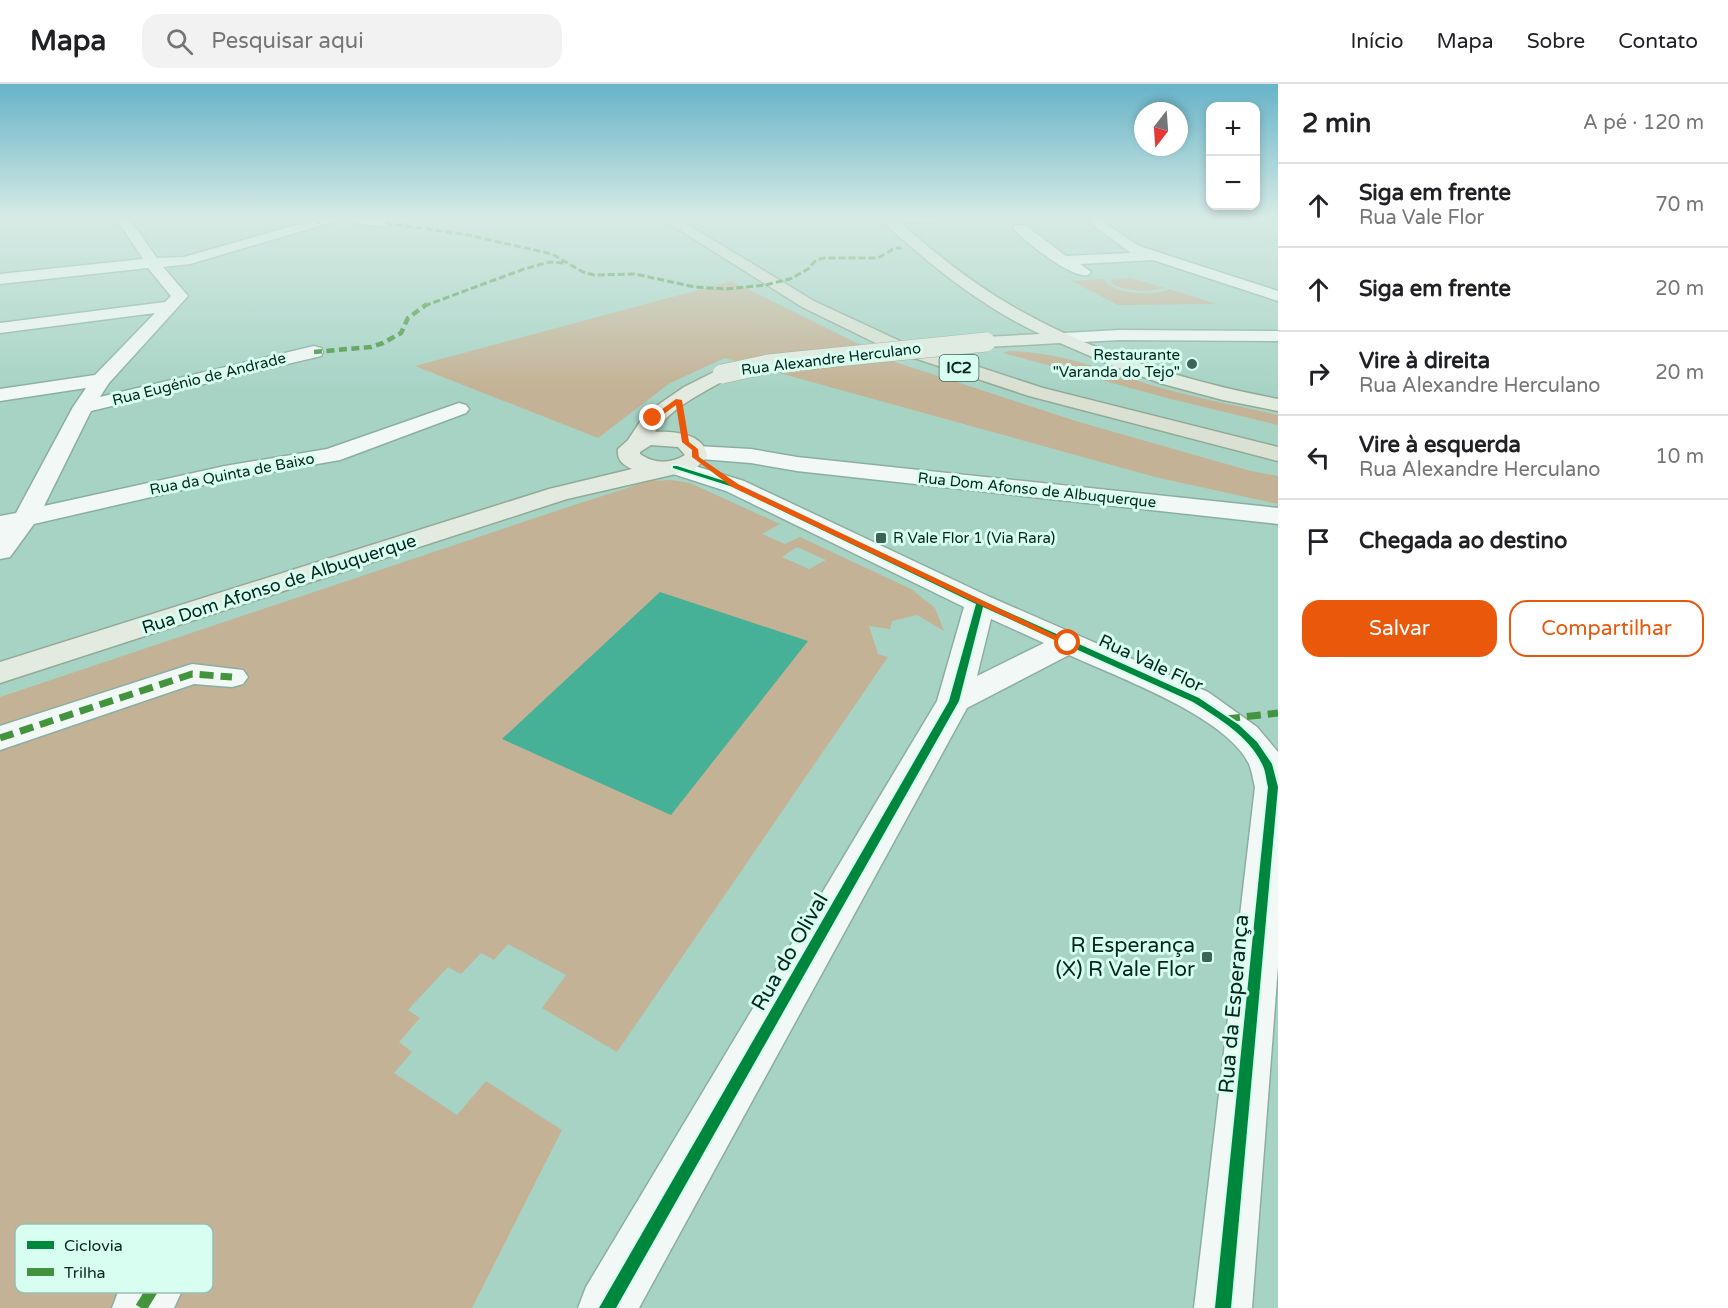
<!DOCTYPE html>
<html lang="pt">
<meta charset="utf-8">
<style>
body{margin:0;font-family:"Varela Round",sans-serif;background:#f2f2f2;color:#202124}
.controls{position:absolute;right:18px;top:18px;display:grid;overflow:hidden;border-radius:12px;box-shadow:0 3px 9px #0003}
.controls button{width:54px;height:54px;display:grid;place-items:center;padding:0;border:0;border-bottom:2px solid #e0e0e0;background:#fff;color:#202124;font:30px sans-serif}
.compass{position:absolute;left:1134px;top:18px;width:54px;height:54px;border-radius:50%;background:#fff;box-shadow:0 3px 9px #0003;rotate:197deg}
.stop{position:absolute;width:18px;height:18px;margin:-14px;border:4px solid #ea580c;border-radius:50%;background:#fff}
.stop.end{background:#ea580c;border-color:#fff;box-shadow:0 2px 6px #0008}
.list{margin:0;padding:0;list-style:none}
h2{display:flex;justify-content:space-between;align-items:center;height:78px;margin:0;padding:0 24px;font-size:26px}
h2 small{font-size:20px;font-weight:400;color:#757577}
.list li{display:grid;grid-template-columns:39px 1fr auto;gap:18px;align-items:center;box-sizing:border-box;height:84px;padding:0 24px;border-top:2px solid #e0e0e0}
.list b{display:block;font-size:22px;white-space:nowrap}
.list p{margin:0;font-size:20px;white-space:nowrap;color:#757577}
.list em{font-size:20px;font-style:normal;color:#757577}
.actions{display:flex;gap:12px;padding:18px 24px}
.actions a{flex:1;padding:14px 0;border:2px solid #ea580c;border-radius:18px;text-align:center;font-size:21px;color:#ea580c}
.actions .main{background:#ea580c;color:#fff}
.icon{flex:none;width:33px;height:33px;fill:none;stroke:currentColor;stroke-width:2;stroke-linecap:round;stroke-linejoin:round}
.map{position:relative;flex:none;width:1278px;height:1224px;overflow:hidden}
header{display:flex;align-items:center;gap:36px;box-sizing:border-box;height:84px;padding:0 30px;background:#fff;border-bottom:2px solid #e0e0e0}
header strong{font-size:28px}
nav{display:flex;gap:33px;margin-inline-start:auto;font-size:21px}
.search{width:420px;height:54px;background:#f2f2f2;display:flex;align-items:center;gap:15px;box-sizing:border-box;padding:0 21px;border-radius:18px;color:#757577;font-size:22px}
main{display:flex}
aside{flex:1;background:#fff}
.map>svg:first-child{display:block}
.green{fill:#c3b295;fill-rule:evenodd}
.water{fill:#46b197}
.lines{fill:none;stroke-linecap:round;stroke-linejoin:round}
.minor-casing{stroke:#8baea3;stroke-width:3}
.major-casing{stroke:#92a996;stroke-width:3}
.highway-casing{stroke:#92a996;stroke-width:3}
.minor{fill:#f2f8f6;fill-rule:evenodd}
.major{fill:#e3ebe1;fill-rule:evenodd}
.highway{fill:#dae1d3;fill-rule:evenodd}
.major-bridge-casing{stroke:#92a996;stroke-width:20;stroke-linecap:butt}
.major-bridge{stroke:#e3ebe1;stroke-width:19}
.quiet-far3{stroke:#43943d;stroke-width:3;stroke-dasharray:7 3;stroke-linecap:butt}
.quiet-far2{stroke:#43943d;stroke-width:4.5;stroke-dasharray:8 4.5;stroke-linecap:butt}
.quiet-far1{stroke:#43943d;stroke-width:7;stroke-dasharray:14 7;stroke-linecap:butt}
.quiet{stroke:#43943d;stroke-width:12;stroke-dasharray:23 12;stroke-linecap:butt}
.cycleway-casing{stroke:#d7fef0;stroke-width:4}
.cycleway{fill:#00873e;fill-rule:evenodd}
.route{fill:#ea580c}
.poi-dot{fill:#3c6358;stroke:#d7fef0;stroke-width:2}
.labels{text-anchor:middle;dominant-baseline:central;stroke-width:6;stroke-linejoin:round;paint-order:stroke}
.far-poi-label{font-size:15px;fill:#03271e;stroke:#d7fef0;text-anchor:end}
.far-street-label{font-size:15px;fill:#03271e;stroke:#d7fef0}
.shield{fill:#d7fef0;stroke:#43685d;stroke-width:1.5}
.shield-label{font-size:16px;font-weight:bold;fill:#03271e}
.street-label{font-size:18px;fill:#03271e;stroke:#d7fef0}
.near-poi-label{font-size:21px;fill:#03271e;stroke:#d7fef0;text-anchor:end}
.near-street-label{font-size:21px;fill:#03271e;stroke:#d7fef0}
.key{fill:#d7fef0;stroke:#97beb1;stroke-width:1.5}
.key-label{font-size:16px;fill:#03271e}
</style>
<header>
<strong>Mapa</strong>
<div class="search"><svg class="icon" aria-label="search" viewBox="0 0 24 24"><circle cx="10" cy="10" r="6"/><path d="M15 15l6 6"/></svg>Pesquisar aqui</div>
<nav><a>Início</a><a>Mapa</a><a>Sobre</a><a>Contato</a></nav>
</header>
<main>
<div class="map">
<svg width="1278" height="1224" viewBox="0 0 1278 1224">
<rect width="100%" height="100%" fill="#a7d3c5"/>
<path class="green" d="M 1130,194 L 1165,204 C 1147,208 1130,208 1113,201 L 1111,196 Z
M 1104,195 C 1110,210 1156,213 1169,205 L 1217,220 L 1118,221 L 1072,197 Z
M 732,197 L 895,278 L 1079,338 L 1251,387 L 1278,392 L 1278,420 L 1155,393 L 725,274 L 670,299 L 598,354 L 415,282 Z
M 1009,267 C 1061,268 1100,285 1148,300 C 1190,313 1235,321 1278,331 L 1278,341 L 1167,314 L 1003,269 Z
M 671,396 L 690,399 L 780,440 L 762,450 L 785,460 L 800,453 L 911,505 L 935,524 L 944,547 L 917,531 L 892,537 L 890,545 L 869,542 L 878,570 L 888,573 L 617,968 L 542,924 L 566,891 L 508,860 L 494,876 L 481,869 L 461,890 L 448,883 L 408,926 L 420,934 L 399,958 L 412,968 L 394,989 L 457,1031 L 486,997 L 562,1046 L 472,1224 L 0,1224 L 0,613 L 568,423 L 649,397 ZM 797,463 L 826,476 L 809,485 L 782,473 Z"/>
<path class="water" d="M 660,508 L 808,557 L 671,731 L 502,655 Z"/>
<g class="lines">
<defs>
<path id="minor" d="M 115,133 L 128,133 L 157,174 L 184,173 L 324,133 L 417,133 C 402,145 361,144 346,134 L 190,180 L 163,183 L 188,212 L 109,299 L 100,313 L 314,262 L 321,264 L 323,268 L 321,272 L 91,327 L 44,422 L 225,382 L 327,365 L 459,319 L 466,321 L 469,325 L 466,329 L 340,376 L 225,396 L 34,440 L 10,473 L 0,475 L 0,432 L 16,429 L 73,323 L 86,304 L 0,317 L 0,305 L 95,291 L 155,229 L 0,249 L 0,239 L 165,218 L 171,212 L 148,184 L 0,200 L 0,190 L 143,175 Z
M 888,133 L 943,133 L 943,134 L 937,138 L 894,137 Z
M 1102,133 L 1100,136 L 1139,162 L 1278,207 L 1278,217 L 1153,176 L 1080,180 L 1091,188 L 1088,191 C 1072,195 1024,157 1013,144 L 1015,141 L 1025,141 L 1066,172 L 1131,169 L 1083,134 Z
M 1119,246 L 1278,247 L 1278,257 L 1119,256 L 1064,259 L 1058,258 L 1055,254 L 1058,250 L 1064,249 Z
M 696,362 L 751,365 L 797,373 L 1278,424 L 1278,440 L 797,387 L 751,379 L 688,374 L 685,369 L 688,364 Z
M 675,376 L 744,397 L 990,513 L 1208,608 L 1257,643 L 1278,668 L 1278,882 L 1252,1224 L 1194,1224 L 1255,703 C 1253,696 1252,687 1249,680 C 1226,632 1117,593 1069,571 L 967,624 L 639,1224 L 578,1224 L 586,1203 L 937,617 L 964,523 L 726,407 L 667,388 L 663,383 L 667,378 ZM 991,535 L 1044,559 L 977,592 Z
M 192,580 L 243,586 L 248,593 L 243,600 L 232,603 L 194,600 L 0,666 L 0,642 Z
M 157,1169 L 177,1178 L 186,1198 L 174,1224 L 112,1224 L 120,1203 L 137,1178 Z"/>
<path id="major" d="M 880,133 L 894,133 C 933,168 974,201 1019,226 C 1099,271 1189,298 1278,315 L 1278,327 L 1223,316 L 1163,300 L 1111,281 L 1060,259 L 986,263 L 980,262 L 977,258 L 980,254 L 986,253 L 1040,250 C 995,229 955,200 917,168 C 905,157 890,146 880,133 Z
M 722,284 L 729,286 L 732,290 L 729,294 C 704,308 671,323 655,348 C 674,347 706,350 707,373 L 697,383 L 689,387 L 567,415 L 0,599 L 0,578 L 549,405 L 632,385 C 622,380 617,376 618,365 L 628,356 L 645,330 L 684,303 ZM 651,361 L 678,363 L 685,371 C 671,380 654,380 640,370 L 640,368 Z"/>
<path id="highway" d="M 659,133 L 675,133 L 814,217 L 902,258 L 1043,304 L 1278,363 L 1278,377 L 1029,312 L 890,266 L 802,223 Z"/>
</defs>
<use href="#minor" class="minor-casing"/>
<use href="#major" class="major-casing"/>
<use href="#highway" class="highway-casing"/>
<use href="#minor" class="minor"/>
<use href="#major" class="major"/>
<use href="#highway" class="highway"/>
<defs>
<path id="major-bridge" d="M 722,290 L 768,280 L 986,258"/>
</defs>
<use href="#major-bridge" class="major-bridge-casing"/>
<use href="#major-bridge" class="major-bridge"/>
<path class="quiet-far3" d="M 308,133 L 320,139
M 386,139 L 468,151 L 552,170 L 583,188 L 594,191 L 635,190 L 695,203 L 726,205 L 765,201 L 790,195 L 808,185 L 816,176 L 824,174 L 878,174 L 895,164 L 901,164
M 424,222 L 524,185 L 549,178 L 564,179"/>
<path class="quiet-far2" d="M 314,268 L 371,263 L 383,259 L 401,249 L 408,234 L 427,220"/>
<path class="quiet-far1" d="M 1226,635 L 1278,629
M 0,654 L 192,590 L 232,593"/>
<path class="quiet" d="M 141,1224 L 157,1198"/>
<defs>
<path id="cycleway" d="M 673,382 L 677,382 L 737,401 L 983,517 L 1199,614 L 1239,641 L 1257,658 L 1272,680 L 1278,703 L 1231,1224 L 1215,1224 L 1268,703 C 1266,696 1266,687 1262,680 C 1249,652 1218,634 1193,618 L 983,523 L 959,617 L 616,1224 L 599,1224 L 949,617 L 976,520 L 733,403 L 673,384 Z"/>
</defs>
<use href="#cycleway" class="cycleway-casing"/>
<use href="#cycleway" class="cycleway"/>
</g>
<linearGradient id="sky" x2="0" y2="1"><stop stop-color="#67b3c8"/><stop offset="0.44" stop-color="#d7ebe5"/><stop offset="1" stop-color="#d7ebe5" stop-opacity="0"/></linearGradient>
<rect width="1278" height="305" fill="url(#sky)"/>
<path class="route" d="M 676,315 L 682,316 L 689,358 L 698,365 L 699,373 L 738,400 L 1072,559 L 1065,561 L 732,403 L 692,373 L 692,366 L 682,358 L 676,321 L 656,336 L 650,334 Z"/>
<g class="poi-dot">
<circle cx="1192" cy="280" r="6"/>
<rect x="875" y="448" width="12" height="12" rx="3"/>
<rect x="1201" y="867" width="12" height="12" rx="3"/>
</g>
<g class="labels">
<g class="far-poi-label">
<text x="1180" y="271">Restaurante<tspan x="1180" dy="17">"Varanda do Tejo"</tspan></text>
<text x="893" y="454" text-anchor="start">R Vale Flor 1 (Via Rara)</text>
</g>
<g class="far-street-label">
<text transform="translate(831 275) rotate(-7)">Rua Alexandre Herculano</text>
<text transform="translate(199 295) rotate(-14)">Rua Eugénio de Andrade</text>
<text transform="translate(232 390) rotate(-11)">Rua da Quinta de Baixo</text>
<text transform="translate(1037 406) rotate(6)">Rua Dom Afonso de Albuquerque</text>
</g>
<rect class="shield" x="939.5" y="271" width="39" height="26" rx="4.5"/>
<g class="shield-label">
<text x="959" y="284">IC2</text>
</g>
<g class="street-label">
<text transform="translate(279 500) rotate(-18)">Rua Dom Afonso de Albuquerque</text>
<text transform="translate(1151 579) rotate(25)">Rua Vale Flor</text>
</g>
<g class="near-poi-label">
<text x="1195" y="861">R Esperança<tspan x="1195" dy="24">(X) R Vale Flor</tspan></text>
</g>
<g class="near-street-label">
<text transform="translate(790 868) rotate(-60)">Rua do Olival</text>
<text transform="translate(1234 920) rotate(-85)">Rua da Esperança</text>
</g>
</g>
<rect x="15" y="1140" width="198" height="69" rx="9" class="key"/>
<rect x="27" y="1157" width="27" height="8" fill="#00873e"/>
<rect x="27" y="1184" width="27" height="8" fill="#43943d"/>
<g class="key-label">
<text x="64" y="1167">Ciclovia</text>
<text x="64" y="1194">Trilha</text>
</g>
</svg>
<div class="controls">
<button>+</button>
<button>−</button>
</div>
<svg class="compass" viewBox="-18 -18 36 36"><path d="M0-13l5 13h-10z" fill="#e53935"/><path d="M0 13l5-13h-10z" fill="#757577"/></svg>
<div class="stop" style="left:1068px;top:559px"></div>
<div class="stop end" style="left:653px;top:334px"></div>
</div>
<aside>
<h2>2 min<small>A pé · 120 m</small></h2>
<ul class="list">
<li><svg class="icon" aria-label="ahead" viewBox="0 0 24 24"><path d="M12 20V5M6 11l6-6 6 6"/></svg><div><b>Siga em frente</b><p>Rua Vale Flor</p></div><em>70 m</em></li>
<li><svg class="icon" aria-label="ahead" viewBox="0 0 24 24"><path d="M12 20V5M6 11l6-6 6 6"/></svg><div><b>Siga em frente</b></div><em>20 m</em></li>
<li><svg class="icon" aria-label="right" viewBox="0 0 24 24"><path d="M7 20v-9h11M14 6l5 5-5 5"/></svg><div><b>Vire à direita</b><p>Rua Alexandre Herculano</p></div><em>20 m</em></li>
<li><svg class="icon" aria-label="left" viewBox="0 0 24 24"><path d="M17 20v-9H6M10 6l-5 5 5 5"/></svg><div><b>Vire à esquerda</b><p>Rua Alexandre Herculano</p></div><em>10 m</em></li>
<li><svg class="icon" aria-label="arrive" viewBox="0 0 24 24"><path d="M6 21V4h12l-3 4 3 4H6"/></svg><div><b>Chegada ao destino</b></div></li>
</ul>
<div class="actions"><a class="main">Salvar</a><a>Compartilhar</a></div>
</aside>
</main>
